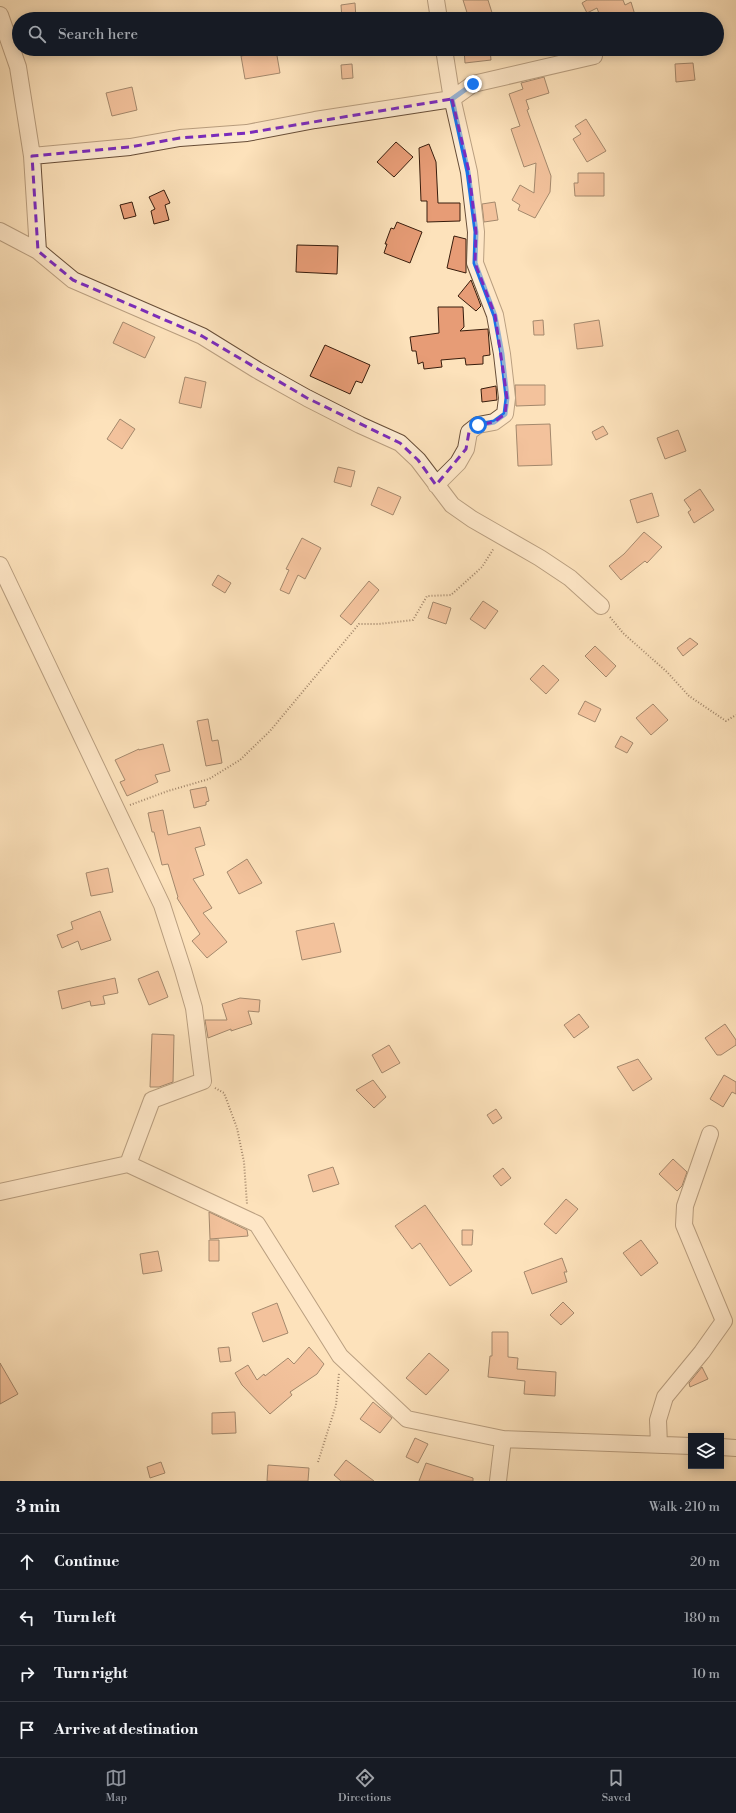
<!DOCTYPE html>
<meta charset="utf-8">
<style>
body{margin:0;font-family:"Libre Bodoni",serif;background:#20242c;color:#f1f3f6}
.controls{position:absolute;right:12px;bottom:12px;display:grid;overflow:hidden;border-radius:0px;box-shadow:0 2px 10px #0003}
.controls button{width:36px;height:36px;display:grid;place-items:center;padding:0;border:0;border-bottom:1px solid #363941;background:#171b24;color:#f1f3f6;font:20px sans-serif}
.stop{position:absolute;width:12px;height:12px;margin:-9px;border:3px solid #1a73e8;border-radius:50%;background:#fff}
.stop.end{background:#1a73e8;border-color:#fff;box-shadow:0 1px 4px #0008}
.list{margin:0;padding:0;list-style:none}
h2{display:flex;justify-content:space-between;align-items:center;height:52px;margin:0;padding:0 16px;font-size:17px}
h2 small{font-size:13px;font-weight:400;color:#9ea1a6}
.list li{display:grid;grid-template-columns:26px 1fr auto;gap:12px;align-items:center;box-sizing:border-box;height:56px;padding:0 16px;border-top:1px solid #363941}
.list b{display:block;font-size:15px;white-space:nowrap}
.list em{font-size:13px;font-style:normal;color:#9ea1a6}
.icon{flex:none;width:22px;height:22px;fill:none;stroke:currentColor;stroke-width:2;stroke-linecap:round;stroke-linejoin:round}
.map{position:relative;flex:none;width:736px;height:1481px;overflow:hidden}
.search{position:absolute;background:#171b24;box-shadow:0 2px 10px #0003;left:12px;right:12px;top:12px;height:44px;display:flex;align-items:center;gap:10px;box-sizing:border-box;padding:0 14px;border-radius:22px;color:#9ea1a6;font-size:15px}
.sheet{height:276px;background:#171b24}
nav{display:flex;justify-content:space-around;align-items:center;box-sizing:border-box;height:56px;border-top:1px solid #363941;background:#171b24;font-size:11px;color:#9ea1a6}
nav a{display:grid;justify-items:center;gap:2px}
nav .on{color:#8c9099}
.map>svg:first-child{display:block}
.building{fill:#e79c76;stroke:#371c0c}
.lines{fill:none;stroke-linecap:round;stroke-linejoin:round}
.minor-casing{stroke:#684e38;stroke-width:18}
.path{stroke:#371c0c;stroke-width:2;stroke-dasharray:1 2;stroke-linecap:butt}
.minor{stroke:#feecd3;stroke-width:16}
.route{stroke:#1a73e8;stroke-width:5}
.marked{fill:none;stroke:#7b2cbf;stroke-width:3;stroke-dasharray:8 5;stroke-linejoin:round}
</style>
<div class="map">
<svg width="736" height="1481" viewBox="0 0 736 1481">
<rect width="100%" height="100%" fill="#fde2bb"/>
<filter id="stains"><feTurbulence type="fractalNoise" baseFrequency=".005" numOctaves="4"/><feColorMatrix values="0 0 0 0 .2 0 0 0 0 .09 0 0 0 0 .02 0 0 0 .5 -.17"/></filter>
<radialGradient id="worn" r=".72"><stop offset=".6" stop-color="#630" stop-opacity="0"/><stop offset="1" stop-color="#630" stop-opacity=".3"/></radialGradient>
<path class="building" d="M 463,0 L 488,0 L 494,19 L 469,19 Z
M 587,0 L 623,0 L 625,5 L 631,2 L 635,15 L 624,19 L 601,19 L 597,8 L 587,13 L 582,3 Z
M 355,3 L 356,19 L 342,19 L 341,5 Z
M 464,49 L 490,49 L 491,60 L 465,63 Z
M 276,50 L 280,73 L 245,79 L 241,56 Z
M 693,63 L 695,80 L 676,82 L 675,64 Z
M 352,64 L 353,78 L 342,79 L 341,65 Z
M 544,77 L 549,93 L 526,100 L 529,109 L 527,110 L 551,176 L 550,192 L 535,218 L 518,210 L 520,205 L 512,200 L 520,185 L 534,193 L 536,163 L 524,167 L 511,129 L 520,126 L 509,94 L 523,89 L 521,83 Z
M 132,87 L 137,110 L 112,116 L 106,93 Z
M 586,119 L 606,151 L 587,162 L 573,139 L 581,134 L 575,126 Z
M 396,142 L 413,157 L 394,177 L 377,162 Z
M 429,144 L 436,162 L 438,203 L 460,203 L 460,221 L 427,222 L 427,201 L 421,201 L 419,148 Z
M 578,173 L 604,173 L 604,196 L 575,196 L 574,183 L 578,183 Z
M 164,190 L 170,203 L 165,205 L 169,220 L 154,224 L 151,211 L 155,209 L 149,197 Z
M 132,202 L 136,216 L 124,219 L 120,205 Z
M 495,202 L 498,220 L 484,222 L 482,204 Z
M 397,222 L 422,232 L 410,263 L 384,253 L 387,244 L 385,244 L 391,228 L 394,229 Z
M 454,236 L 466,239 L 466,273 L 447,268 Z
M 297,245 L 338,246 L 337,274 L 296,272 Z
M 471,280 L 481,306 L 476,311 L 458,296 Z
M 438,307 L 463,307 L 464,327 L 460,331 L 488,329 L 490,355 L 483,356 L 483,364 L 466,365 L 465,358 L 441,360 L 442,367 L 424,369 L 423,362 L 418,364 L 416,351 L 412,351 L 410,337 L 439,333 Z
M 543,320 L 544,335 L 534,335 L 533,321 Z
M 599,320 L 603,346 L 577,349 L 574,324 Z
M 123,322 L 155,337 L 145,358 L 113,343 Z
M 325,345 L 370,365 L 362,383 L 356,381 L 350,394 L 310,376 Z
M 185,377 L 206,382 L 201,408 L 179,403 Z
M 515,385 L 545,385 L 545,405 L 516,406 Z
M 496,386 L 497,400 L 482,402 L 481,389 Z
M 120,419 L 135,429 L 122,449 L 107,439 Z
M 550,424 L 552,465 L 518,466 L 516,425 Z
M 603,426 L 608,434 L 596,440 L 592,432 Z
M 678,430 L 686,451 L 665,459 L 657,438 Z
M 338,467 L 355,471 L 351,487 L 334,482 Z
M 378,487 L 401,497 L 393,515 L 371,505 Z
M 700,489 L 714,510 L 694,523 L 688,512 L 691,510 L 684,500 Z
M 652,493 L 659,516 L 637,523 L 630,500 Z
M 644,532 L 662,547 L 647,563 L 645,561 L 621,580 L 609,566 L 624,554 Z
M 302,538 L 321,548 L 305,579 L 298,575 L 289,594 L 280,590 L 289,570 L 286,569 Z
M 218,575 L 231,583 L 225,593 L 212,585 Z
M 369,581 L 379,590 L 351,625 L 340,616 Z
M 483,601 L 498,611 L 485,629 L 470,619 Z
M 433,602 L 451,608 L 446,624 L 428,618 Z
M 690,638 L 698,644 L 683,656 L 677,648 Z
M 595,646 L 616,666 L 606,677 L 585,656 Z
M 543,665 L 559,680 L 546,694 L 530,679 Z
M 585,701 L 601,709 L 595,722 L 578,714 Z
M 653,704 L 668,720 L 651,735 L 636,718 Z
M 208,719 L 212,741 L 218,740 L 222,763 L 206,766 L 197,721 Z
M 621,736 L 633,743 L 627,753 L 615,747 Z
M 163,744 L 170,771 L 155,775 L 158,782 L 127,796 L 120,782 L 125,780 L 115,760 L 139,749 L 139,750 Z
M 206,787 L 209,801 L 206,802 L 206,805 L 194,808 L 190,790 Z
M 163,810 L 168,835 L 200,827 L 205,845 L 195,848 L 204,875 L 193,879 L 212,908 L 203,913 L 227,942 L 207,958 L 192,941 L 200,934 L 177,898 L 178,897 L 168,864 L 162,865 L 154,832 L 152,832 L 148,813 Z
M 247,859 L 262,883 L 239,894 L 227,872 Z
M 108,868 L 113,892 L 91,896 L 86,873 Z
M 100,911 L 111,940 L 81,950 L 78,941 L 62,948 L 57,935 L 73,929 L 71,922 Z
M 334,923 L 341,952 L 302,960 L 296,931 Z
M 158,971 L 168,997 L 149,1005 L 138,979 Z
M 115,978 L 118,993 L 103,996 L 105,1004 L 91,1006 L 90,1001 L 62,1009 L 58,991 Z
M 240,998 L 260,1000 L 259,1012 L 248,1011 L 252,1024 L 231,1031 L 231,1029 L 208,1038 L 205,1020 L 227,1020 L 222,1004 Z
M 579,1014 L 589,1027 L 574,1038 L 564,1025 Z
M 725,1024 L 736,1040 L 736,1045 L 721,1055 L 717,1055 L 705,1038 Z
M 152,1034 L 174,1035 L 173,1082 L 159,1087 L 150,1087 Z
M 389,1045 L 400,1063 L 382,1073 L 372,1055 Z
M 638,1059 L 652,1079 L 633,1091 L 617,1067 Z
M 724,1075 L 736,1082 L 736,1094 L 732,1092 L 723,1107 L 710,1099 Z
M 373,1080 L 386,1097 L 374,1108 L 356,1090 Z
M 496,1109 L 502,1118 L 493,1124 L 487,1115 Z
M 673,1159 L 687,1172 L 682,1186 L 677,1191 L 659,1174 Z
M 333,1167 L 339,1184 L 313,1192 L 308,1175 Z
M 503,1168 L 511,1178 L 501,1186 L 493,1176 Z
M 566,1199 L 578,1209 L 556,1234 L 544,1224 Z
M 425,1205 L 472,1271 L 450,1286 L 420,1243 L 412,1249 L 395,1226 Z
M 209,1212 L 247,1230 L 248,1236 L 210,1239 Z
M 462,1230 L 473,1230 L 472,1245 L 462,1245 Z
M 209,1240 L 219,1240 L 219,1261 L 209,1261 Z
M 641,1240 L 658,1263 L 641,1276 L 623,1253 Z
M 158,1251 L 162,1271 L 143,1274 L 140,1254 Z
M 562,1258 L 567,1272 L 564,1272 L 567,1282 L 532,1294 L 524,1272 Z
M 563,1302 L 574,1313 L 561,1325 L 550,1315 Z
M 277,1303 L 288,1333 L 263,1342 L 252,1313 Z
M 492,1332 L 508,1332 L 508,1357 L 518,1358 L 517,1369 L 556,1372 L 555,1396 L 524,1394 L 525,1381 L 488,1377 L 490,1356 L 492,1356 Z
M 229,1347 L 231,1361 L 220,1362 L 218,1348 Z
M 309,1347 L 324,1364 L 317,1374 L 290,1392 L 292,1395 L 270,1414 L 242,1385 L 235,1373 L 248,1365 L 257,1380 L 264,1374 L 265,1376 L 288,1358 L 294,1364 Z
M 429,1353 L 449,1370 L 426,1395 L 406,1378 Z
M 0,1363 L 18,1394 L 0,1404 Z
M 702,1367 L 708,1379 L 690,1387 L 689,1383 Z
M 373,1402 L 392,1418 L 380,1433 L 360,1419 Z
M 235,1412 L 236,1433 L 212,1434 L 212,1413 Z
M 415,1438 L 428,1444 L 418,1463 L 406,1457 Z
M 346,1460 L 374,1481 L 341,1481 L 334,1475 Z
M 161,1462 L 165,1473 L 150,1478 L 147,1467 Z
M 426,1463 L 473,1478 L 473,1481 L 419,1481 Z
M 268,1465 L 309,1468 L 308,1481 L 267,1481 Z"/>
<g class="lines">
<defs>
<path id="minor" d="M 436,0 L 439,19
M 0,15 L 18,67 L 32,156 L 38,251
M 32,156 L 130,147 L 180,138 L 247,133 L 315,120 L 452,99 L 473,84 L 594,56
M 0,231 L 38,251 L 73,280 L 202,336 L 257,370 L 307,398 L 360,425 L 400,443 L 418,460 L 452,505 L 472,519 L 540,558 L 570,578 L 601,606
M 436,485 L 458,463 L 466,449 L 469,432 L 478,425 L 494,422 L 505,414 L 507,398 L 502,354 L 495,315 L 475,263 L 476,232 L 469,172 L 451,93 L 444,49
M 0,565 L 162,905 L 183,970 L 194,1008 L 203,1081 L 152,1100 L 128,1164
M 0,1192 L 128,1164 L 257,1224 L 340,1356 L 407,1419 L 503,1439 L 691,1446
M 659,1445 L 658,1420 L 665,1397 L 702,1352 L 724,1321 L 684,1225 L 685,1206 L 710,1134
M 721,1447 L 736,1448
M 498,1481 L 503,1439"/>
</defs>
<use href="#minor" class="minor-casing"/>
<path class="path" d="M 610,617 L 623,633 L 667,672 L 689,696 L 726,721 L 736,715
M 130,805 L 168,791 L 209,779 L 240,760 L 270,731 L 359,624 L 379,624 L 413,620 L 427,596 L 451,595 L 482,567 L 494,548
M 215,1088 L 224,1093 L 237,1128 L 244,1162 L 247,1204
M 318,1462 L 336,1405 L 339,1373"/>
<use href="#minor" class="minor"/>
</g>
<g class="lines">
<path class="route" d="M 473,84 L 452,99 L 468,172 L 476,232 L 475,263 L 495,316 L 502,354 L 507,398 L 505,414 L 494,422 L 478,425"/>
</g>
<path d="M0 0H736V1481H0ZM 452,99 L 469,172 L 476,232 L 475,263 L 495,315 L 507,398 L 505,414 L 494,422 L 478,425 L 469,432 L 466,449 L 436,485 L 418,460 L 400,443 L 307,398 L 202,336 L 73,280 L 38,251 L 32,156 L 130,147 L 180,138 L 247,133 Z" fill="#fde2bb" fill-opacity=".55" fill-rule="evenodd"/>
<path class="marked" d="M 452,99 L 469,172 L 476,232 L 475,263 L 495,315 L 507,398 L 505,414 L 494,422 L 478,425 L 469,432 L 466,449 L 436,485 L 418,460 L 400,443 L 307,398 L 202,336 L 73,280 L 38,251 L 32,156 L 130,147 L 180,138 L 247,133 Z"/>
<rect width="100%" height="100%" filter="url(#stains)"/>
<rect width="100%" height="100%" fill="url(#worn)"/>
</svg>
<div class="controls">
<button><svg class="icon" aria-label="layers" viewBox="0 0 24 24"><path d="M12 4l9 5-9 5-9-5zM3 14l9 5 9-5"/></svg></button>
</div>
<div class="stop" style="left:478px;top:425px"></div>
<div class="stop end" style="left:473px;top:84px"></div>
<div class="search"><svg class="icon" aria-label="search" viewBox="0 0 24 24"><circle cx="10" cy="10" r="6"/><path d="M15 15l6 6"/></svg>Search here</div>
</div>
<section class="sheet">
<h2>3 min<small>Walk · 210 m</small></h2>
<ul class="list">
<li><svg class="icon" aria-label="ahead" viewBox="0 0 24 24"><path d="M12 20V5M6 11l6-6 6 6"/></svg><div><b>Continue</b></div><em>20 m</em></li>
<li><svg class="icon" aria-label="left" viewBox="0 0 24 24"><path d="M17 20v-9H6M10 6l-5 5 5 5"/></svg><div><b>Turn left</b></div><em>180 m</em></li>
<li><svg class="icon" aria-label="right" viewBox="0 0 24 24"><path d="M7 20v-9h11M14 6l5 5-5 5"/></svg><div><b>Turn right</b></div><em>10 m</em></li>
<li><svg class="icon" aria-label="arrive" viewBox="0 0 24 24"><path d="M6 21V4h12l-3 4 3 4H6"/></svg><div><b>Arrive at destination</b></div></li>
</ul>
</section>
<nav>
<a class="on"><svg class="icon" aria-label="map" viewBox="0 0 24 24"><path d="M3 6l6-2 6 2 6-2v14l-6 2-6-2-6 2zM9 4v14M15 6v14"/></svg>Map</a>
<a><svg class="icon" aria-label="directions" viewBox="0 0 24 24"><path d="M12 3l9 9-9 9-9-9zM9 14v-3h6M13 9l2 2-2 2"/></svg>Directions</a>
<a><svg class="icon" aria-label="saved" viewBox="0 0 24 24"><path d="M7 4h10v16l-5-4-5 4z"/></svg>Saved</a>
</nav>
